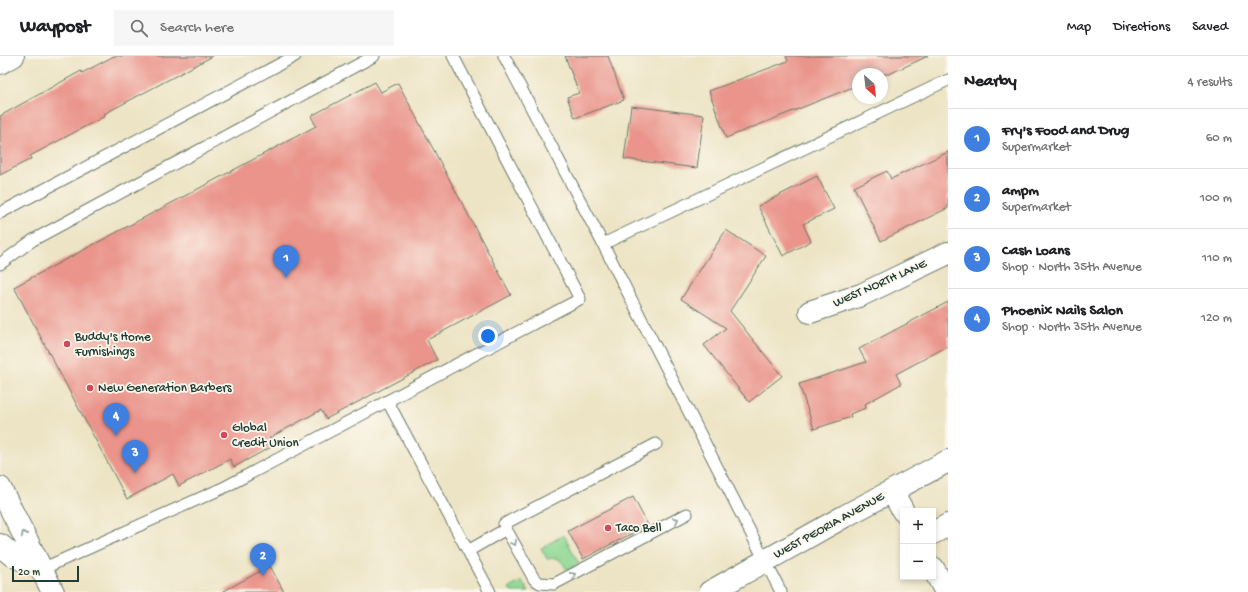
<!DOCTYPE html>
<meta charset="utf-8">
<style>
body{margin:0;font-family:"Gochi Hand",sans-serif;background:#f6f6f6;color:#202124}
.controls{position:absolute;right:12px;bottom:12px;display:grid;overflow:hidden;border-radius:0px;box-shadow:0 2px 6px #0003}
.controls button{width:36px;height:36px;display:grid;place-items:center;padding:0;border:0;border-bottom:1px solid #e0e0e0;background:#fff;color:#202124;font:20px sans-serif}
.compass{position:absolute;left:852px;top:12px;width:36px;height:36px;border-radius:50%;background:#fff;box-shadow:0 2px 6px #0003;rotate:152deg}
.scale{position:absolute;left:12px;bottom:10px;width:67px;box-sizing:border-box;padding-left:4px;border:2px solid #1f3d34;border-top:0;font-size:11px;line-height:14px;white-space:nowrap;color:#1f3d34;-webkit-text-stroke:3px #fbf7ec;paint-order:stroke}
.you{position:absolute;left:488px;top:280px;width:14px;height:14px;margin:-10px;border:3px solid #fff;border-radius:50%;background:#1a73e8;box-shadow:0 0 0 6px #1a73e833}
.badge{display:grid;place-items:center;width:26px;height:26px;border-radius:50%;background:#2563eb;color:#fff;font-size:13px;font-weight:700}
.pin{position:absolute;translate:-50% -33px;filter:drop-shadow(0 1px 2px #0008)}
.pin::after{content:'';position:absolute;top:21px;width:14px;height:12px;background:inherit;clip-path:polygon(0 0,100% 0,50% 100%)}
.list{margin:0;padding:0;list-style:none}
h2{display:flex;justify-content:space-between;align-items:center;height:52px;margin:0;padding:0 16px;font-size:17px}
h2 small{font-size:13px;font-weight:400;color:#757577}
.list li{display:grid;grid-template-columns:26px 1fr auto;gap:12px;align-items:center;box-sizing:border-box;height:60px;padding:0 16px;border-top:1px solid #e0e0e0}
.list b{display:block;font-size:15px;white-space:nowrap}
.list p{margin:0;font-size:13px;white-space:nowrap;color:#757577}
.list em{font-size:13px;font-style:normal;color:#757577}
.icon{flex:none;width:22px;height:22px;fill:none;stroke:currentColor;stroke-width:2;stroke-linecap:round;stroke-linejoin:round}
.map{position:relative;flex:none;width:948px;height:536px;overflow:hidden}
header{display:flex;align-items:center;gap:24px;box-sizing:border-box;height:56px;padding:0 20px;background:#fff;border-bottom:1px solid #e0e0e0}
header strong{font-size:19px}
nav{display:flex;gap:22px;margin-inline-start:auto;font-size:14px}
.search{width:280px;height:36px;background:#f6f6f6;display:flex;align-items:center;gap:10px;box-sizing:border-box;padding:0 14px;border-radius:0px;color:#757577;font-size:15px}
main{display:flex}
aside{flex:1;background:#fff}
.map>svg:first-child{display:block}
.green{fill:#8fd894;stroke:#578a64}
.building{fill:#ea948b}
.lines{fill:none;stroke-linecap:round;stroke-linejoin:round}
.lane-casing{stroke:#677767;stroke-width:13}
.street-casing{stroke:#677767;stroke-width:24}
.secondary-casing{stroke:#677767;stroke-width:24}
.lane{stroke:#fff;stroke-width:11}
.street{stroke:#fff;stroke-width:22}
.secondary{stroke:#fff;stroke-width:22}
.oneway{stroke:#8f9e9a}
.poi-dot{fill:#d1495b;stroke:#fbf7ec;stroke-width:1.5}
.labels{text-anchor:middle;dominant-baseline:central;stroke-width:3.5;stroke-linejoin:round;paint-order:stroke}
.street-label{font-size:13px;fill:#1f3d34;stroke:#fbf7ec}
.poi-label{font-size:13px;fill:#1f3d34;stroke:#fbf7ec;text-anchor:start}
</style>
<header>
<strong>Waypost</strong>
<div class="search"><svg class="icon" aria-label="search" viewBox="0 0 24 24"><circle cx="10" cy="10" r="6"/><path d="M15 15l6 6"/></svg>Search here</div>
<nav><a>Map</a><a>Directions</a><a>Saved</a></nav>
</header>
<main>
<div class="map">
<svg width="948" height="536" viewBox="0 0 948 536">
<rect width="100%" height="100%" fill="#fbf7ec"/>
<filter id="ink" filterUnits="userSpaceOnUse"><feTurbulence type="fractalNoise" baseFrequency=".025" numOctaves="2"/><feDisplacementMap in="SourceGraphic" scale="8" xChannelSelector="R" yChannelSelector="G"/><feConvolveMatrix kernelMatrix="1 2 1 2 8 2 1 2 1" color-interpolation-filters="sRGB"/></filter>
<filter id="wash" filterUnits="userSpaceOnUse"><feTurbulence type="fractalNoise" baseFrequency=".012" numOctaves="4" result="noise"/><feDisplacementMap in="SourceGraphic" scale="16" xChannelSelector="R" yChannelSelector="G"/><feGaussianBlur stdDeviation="0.9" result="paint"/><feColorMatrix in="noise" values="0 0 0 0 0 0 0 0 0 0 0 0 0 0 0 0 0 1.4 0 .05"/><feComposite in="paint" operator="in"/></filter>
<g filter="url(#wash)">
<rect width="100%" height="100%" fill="#ede4c5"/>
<path class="green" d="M 564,479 L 579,508 L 567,514 L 563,507 L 557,502 L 547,503 L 541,492 Z
M 522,525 L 529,536 L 512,536 L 509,532 Z"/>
<g id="blocks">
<path class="building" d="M 114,0 L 213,0 L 104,58 L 105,60 L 30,100 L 31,103 L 0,119 L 0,60 L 81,15 L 82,17 Z
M 565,0 L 608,0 L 624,44 L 575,62 L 567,41 L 579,37 Z
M 786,0 L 928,0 L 889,18 L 858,18 L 858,29 L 726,82 L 709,35 L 788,5 Z
M 375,26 L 381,36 L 398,27 L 511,239 L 427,284 L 437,304 L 326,363 L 321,354 L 269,382 L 273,390 L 234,411 L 230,403 L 179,430 L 173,418 L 127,443 L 14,231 L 316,70 L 311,60 Z
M 631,50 L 704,59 L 697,112 L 624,103 Z
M 948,96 L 948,152 L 881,185 L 854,131 L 887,115 L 891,123 Z
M 817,120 L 834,153 L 803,168 L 811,185 L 783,200 L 758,150 Z
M 726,174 L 766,200 L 730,255 L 782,320 L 749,346 L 704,289 L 726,272 L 681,243 Z
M 948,246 L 948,290 L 896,318 L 901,328 L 865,348 L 866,352 L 850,358 L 851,361 L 814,373 L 799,328 L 866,306 L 859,293 Z
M 633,441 L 648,469 L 583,503 L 568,475 Z
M 270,510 L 284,536 L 222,536 Z"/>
</g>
</g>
<g filter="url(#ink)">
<use href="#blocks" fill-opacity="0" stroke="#677767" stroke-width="1"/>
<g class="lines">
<defs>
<path id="lane" d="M 504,0 L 603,188 L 781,536
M 0,157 L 295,0
M 603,188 L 948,24
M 0,208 L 33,184 L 374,0
M 388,346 L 490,536
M 506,473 L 534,523 L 540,527 L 554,528 L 687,458
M 468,495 L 506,473 L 504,468 L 656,388
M 42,513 L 223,432 L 580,243 L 453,0"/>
<path id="street" d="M 0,7 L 13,0
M 810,256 L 861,239 L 948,197
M 892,435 L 903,455
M 933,477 L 948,469
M 933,512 L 946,536"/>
<path id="secondary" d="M 0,432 L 53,536
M 0,489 L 12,499 L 42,513
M 710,536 L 845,460 L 948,405"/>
</defs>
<use href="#lane" class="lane-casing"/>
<use href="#street" class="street-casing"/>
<use href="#secondary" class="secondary-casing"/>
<use href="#lane" class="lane"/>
<use href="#street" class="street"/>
<use href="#secondary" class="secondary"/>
</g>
<defs><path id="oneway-chevron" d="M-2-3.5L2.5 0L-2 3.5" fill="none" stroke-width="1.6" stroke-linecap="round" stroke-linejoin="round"/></defs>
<g class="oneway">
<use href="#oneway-chevron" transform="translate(676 464) rotate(-28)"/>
<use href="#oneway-chevron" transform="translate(24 478) rotate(-117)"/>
<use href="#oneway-chevron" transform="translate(514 487) rotate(61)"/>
<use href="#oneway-chevron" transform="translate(573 519) rotate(-29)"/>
</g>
</g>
<g class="poi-dot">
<circle cx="67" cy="288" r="4"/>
<circle cx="90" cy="332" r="4"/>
<circle cx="224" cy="379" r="4"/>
<circle cx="608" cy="472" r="4"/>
</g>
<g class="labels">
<g class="street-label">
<text transform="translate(880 228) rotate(-24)">WEST NORTH LANE</text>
<text transform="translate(829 470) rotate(-29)">WEST PEORIA AVENUE</text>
</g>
<g class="poi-label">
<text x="75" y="281">Buddy's Home<tspan x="75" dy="15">Furnishings</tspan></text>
<text x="98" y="332">New Generation Barbers</text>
<text x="232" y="372">Global<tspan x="232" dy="15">Credit Union</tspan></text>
<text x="616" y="472">Taco Bell</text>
</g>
</g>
</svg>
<div class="controls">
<button>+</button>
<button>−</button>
</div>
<svg class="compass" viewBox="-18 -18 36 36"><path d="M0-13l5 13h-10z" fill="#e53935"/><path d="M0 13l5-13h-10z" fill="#757577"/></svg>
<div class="scale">20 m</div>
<div class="you"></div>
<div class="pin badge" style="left:286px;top:222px;background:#3f7fe0">1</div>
<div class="pin badge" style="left:263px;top:520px;background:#3f7fe0">2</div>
<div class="pin badge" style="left:135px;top:417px;background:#3f7fe0">3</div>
<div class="pin badge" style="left:116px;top:380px;background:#3f7fe0">4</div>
</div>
<aside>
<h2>Nearby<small>4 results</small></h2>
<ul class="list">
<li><span class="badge" style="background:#3f7fe0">1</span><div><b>Fry's Food and Drug</b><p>Supermarket</p></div><em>60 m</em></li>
<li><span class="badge" style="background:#3f7fe0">2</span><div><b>ampm</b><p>Supermarket</p></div><em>100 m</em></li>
<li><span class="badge" style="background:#3f7fe0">3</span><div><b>Cash Loans</b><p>Shop · North 35th Avenue</p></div><em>110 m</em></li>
<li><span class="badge" style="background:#3f7fe0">4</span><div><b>Phoenix Nails Salon</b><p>Shop · North 35th Avenue</p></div><em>120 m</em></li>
</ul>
</aside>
</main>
